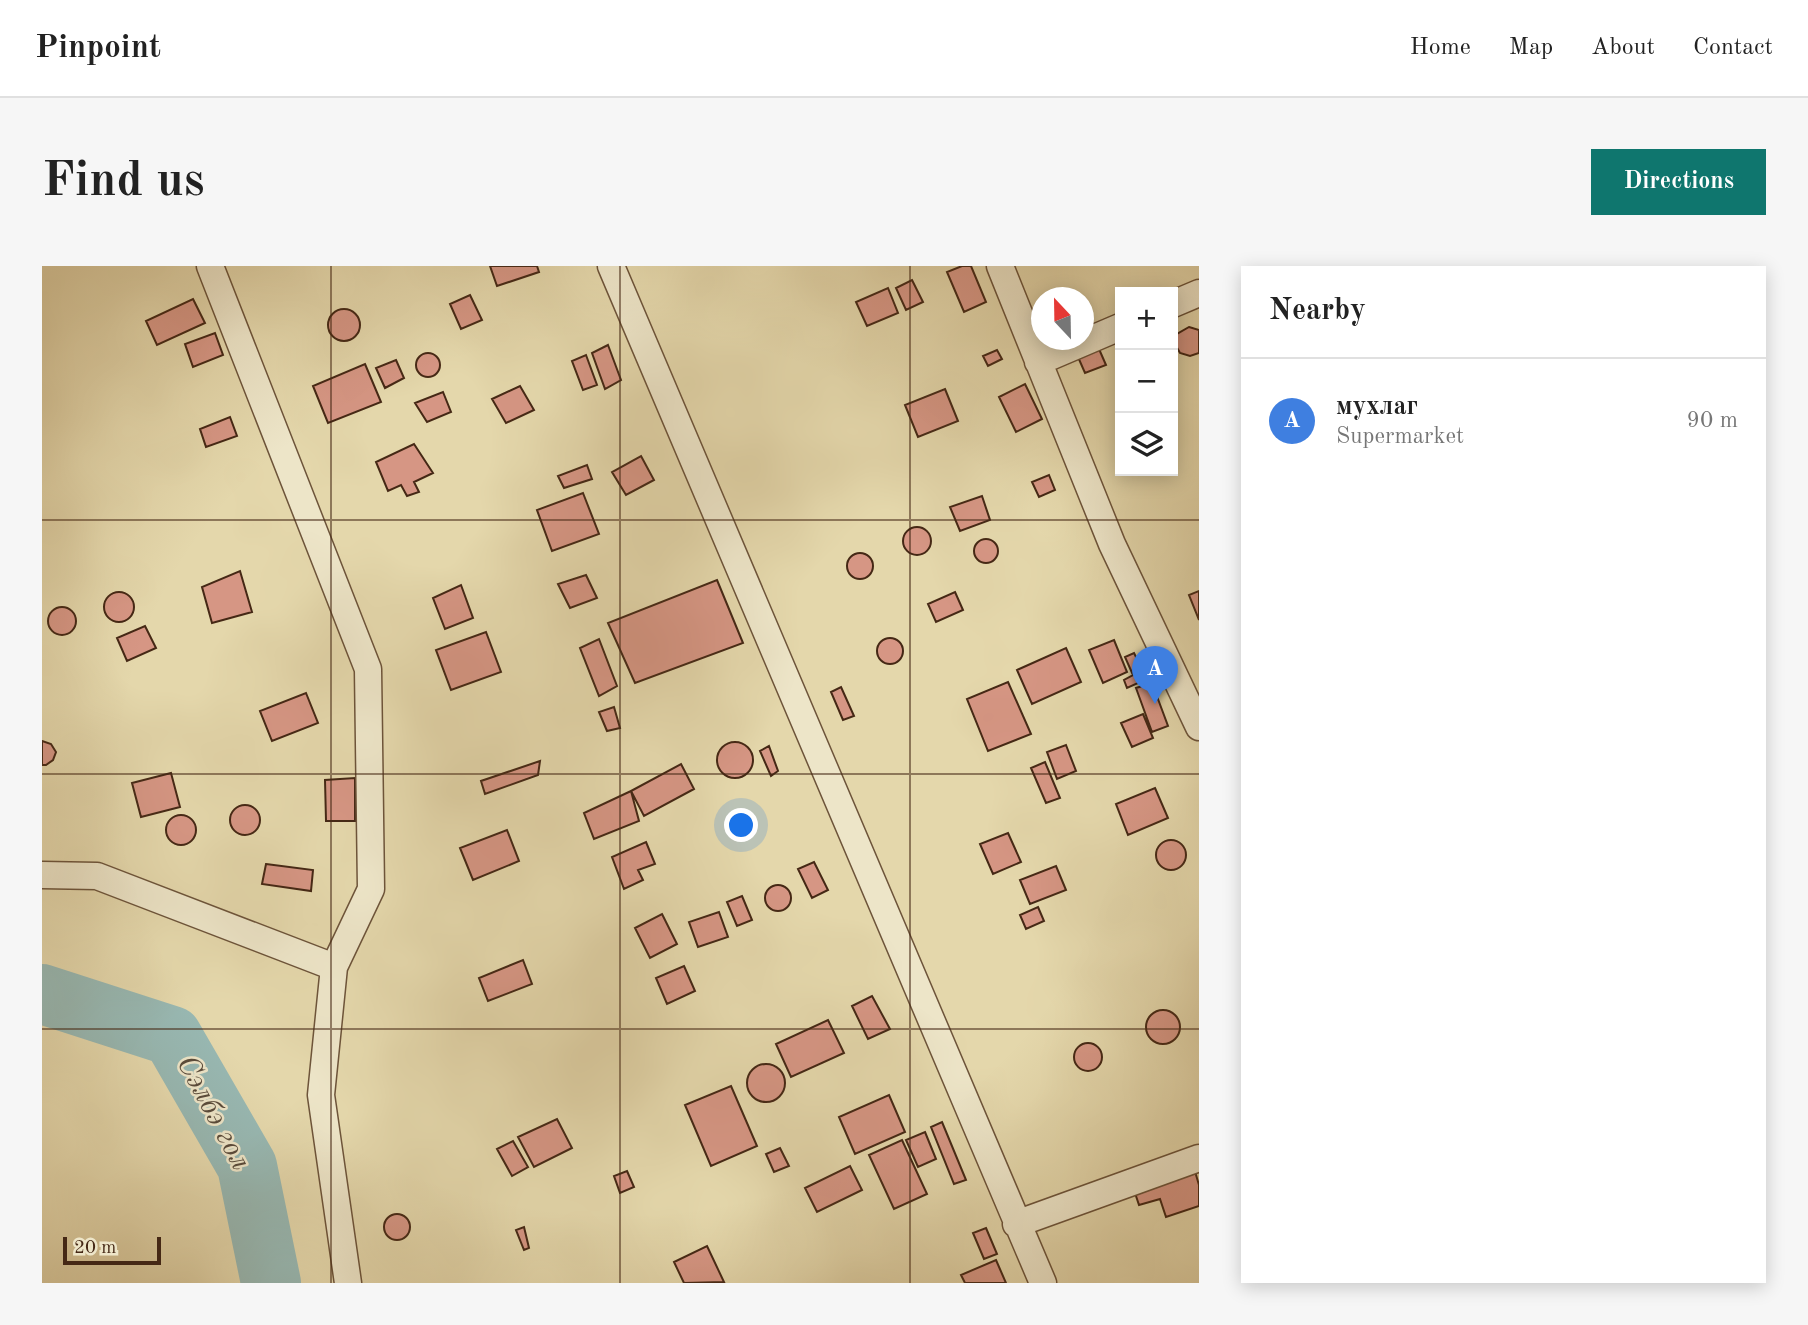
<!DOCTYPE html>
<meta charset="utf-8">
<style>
body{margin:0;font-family:"Old Standard TT",serif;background:#f6f6f6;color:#222}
.controls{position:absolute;right:21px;top:21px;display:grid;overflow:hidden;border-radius:0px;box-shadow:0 4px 18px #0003}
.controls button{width:63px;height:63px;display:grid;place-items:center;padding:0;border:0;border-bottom:2px solid #e0e0e0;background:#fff;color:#222;font:35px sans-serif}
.compass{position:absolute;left:989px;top:21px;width:63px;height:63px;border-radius:50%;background:#fff;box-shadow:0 4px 18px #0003;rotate:338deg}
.scale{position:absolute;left:21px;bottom:18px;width:98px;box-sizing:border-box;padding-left:7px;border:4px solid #452815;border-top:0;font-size:19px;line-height:24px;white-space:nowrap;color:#452815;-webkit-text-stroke:5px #ede5c8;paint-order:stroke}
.you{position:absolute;left:700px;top:560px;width:24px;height:24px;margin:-18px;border:5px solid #fff;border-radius:50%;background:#1a73e8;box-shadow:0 0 0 10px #1a73e833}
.badge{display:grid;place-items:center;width:46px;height:46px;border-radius:50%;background:#0f766e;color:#fff;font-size:23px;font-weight:700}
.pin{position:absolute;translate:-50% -58px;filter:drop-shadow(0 2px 4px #0008)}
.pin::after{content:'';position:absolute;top:37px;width:24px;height:21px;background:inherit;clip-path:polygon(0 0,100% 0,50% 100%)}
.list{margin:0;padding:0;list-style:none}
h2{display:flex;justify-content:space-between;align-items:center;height:91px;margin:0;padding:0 28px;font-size:30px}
h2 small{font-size:23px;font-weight:400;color:#767676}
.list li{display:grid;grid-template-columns:46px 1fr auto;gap:21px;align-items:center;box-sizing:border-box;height:126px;padding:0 28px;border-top:2px solid #e0e0e0}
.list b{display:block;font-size:26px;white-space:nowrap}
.list p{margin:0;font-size:23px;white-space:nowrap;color:#767676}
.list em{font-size:23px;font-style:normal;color:#767676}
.icon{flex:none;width:38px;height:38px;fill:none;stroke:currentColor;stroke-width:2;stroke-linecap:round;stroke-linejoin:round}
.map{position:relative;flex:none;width:1157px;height:1017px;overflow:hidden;border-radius:0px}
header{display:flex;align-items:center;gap:42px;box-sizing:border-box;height:98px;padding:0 35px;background:#fff;border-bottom:2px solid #e0e0e0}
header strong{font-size:33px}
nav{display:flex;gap:38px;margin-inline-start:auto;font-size:24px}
.intro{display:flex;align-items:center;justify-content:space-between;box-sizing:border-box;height:168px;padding:0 42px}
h1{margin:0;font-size:49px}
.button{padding:18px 32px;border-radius:0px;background:#0f766e;color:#fff;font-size:24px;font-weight:700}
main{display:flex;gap:42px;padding:0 42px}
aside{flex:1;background:#fff;border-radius:0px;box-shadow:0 4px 18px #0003}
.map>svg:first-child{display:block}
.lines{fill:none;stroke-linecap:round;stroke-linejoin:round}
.river{stroke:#98b8b2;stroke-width:60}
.building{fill:#d69684;stroke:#452815;stroke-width:2}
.street-casing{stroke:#6d543a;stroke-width:29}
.street{stroke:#ede5c8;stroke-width:26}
.grid{fill:none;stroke:#452815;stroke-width:2;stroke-opacity:0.55}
.labels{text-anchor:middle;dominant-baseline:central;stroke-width:5;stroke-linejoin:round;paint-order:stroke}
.water-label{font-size:30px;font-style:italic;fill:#5a4c3c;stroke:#ede5c8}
</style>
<header>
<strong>Pinpoint</strong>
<nav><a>Home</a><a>Map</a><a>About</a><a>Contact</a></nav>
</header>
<div class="intro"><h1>Find us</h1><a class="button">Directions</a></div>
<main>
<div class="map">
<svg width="1157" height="1017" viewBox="0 0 1157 1017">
<rect width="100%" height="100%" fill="#e4d7ab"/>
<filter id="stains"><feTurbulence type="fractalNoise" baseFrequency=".00286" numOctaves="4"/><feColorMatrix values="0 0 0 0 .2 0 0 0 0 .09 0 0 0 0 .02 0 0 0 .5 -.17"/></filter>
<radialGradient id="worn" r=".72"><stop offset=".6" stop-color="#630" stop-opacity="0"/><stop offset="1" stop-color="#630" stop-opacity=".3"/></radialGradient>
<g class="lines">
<path class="river" d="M 0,728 L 130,770 L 205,900 L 229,1017"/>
</g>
<path class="building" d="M 448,0 L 495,0 L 497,6 L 455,20 Z
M 920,0 L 929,0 L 944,36 L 922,46 L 905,6 Z
M 870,14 L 881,36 L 864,44 L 854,22 Z
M 846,22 L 856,47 L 825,60 L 814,36 Z
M 428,29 L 440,54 L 419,63 L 408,38 Z
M 151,33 L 163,57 L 115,79 L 104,55 Z
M286 59a16 16 0 1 1 32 0a16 16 0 1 1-32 0Z
M 1147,61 L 1157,64 L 1157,87 L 1148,90 L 1138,87 L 1133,78 L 1135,68 Z
M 173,67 L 181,89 L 151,101 L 143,78 Z
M 566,79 L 579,114 L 563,123 L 550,87 Z
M 1057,83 L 1064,99 L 1043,107 L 1036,91 Z
M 955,84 L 960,93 L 946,100 L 941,90 Z
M374 99a12 12 0 1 1 24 0a12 12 0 1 1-24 0Z
M 544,89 L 555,119 L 541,124 L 530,95 Z
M 354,94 L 362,112 L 343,122 L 334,102 Z
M 323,98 L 339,136 L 286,157 L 271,120 Z
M 983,118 L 1000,153 L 974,166 L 957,131 Z
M 478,120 L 492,144 L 464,157 L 450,133 Z
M 903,123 L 916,155 L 876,171 L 863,139 Z
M 401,126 L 409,146 L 385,156 L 373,137 Z
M 188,151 L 195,170 L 164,181 L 158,163 Z
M 372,178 L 391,207 L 372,216 L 377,226 L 365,230 L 359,219 L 346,225 L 334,196 Z
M 599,190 L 612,214 L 584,229 L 570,206 Z
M 545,199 L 550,213 L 522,222 L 516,210 Z
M 1007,209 L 1013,224 L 997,231 L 990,216 Z
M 541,227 L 557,268 L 510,285 L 495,244 Z
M 940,230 L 948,254 L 918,265 L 908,241 Z
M861 275a14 14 0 1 1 28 0a14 14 0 1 1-28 0Z
M932 285a12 12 0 1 1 24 0a12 12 0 1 1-24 0Z
M805 300a13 13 0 1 1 26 0a13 13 0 1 1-26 0Z
M 198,305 L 210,346 L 170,357 L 160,321 Z
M 544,309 L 555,332 L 528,342 L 516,318 Z
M 675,314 L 701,377 L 593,417 L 566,357 Z
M 419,319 L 431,352 L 403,363 L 391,332 Z
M 1157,325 L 1157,354 L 1147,329 Z
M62 341a15 15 0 1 1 30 0a15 15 0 1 1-30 0Z
M 913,326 L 921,344 L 894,356 L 886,338 Z
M6 355a14 14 0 1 1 28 0a14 14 0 1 1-28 0Z
M 103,360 L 114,382 L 85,395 L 75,372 Z
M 444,366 L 459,406 L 409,424 L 394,384 Z
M835 385a13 13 0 1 1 26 0a13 13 0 1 1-26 0Z
M 557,373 L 575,420 L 557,430 L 538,382 Z
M 1072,374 L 1085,406 L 1061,417 L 1047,384 Z
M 1024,382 L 1039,416 L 990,438 L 975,404 Z
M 1092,387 L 1105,413 L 1085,422 L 1082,414 L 1091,409 L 1083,391 Z
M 966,416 L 989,468 L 946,485 L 925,433 Z
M 1110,417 L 1126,460 L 1110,466 L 1094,422 Z
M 799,421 L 812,450 L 801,454 L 789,426 Z
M 264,427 L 276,457 L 230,475 L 218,445 Z
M 572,441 L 578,462 L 565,465 L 557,446 Z
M 1101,448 L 1111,472 L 1090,481 L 1079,457 Z
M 0,475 L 9,478 L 14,486 L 11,494 L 4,499 L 0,499 Z
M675 494a18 18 0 1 1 36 0a18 18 0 1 1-36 0Z
M 1024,479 L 1034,505 L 1015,513 L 1005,486 Z
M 727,480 L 736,505 L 729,510 L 718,485 Z
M 498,495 L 496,509 L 443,528 L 439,515 Z
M 1003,496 L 1018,532 L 1004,537 L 989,502 Z
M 639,498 L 652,523 L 602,550 L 589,525 Z
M 129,507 L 138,541 L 99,551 L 90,517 Z
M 313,512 L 313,555 L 284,555 L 283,514 Z
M 1113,522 L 1126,552 L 1086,569 L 1074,538 Z
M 589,525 L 597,555 L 552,573 L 542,547 Z
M188 554a15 15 0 1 1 30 0a15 15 0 1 1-30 0Z
M124 564a15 15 0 1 1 30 0a15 15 0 1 1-30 0Z
M 465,564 L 477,595 L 431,614 L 418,582 Z
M 966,567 L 979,596 L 951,608 L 938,578 Z
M1114 589a15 15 0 1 1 30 0a15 15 0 1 1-30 0Z
M 604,576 L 613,598 L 596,604 L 601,614 L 582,623 L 570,591 Z
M 772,596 L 786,624 L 770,632 L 756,603 Z
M 224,598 L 271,604 L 269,625 L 220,618 Z
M 1014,600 L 1024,624 L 988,638 L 978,614 Z
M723 632a13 13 0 1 1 26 0a13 13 0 1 1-26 0Z
M 700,630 L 710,654 L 695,660 L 685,636 Z
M 996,641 L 1002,655 L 984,663 L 978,649 Z
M 677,646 L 686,671 L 656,681 L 647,656 Z
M 620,648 L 635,678 L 608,692 L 593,662 Z
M 481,694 L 490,718 L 446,735 L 437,712 Z
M 642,700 L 653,725 L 625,738 L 614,712 Z
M 830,730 L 848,763 L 826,773 L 810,740 Z
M1104 761a17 17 0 1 1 34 0a17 17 0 1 1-34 0Z
M 786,754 L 802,787 L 749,811 L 734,778 Z
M1032 791a14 14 0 1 1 28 0a14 14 0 1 1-28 0Z
M705 817a19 19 0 1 1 38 0a19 19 0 1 1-38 0Z
M 689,820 L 715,880 L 669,900 L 643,839 Z
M 847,829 L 863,866 L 813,888 L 797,851 Z
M 515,853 L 530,882 L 492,901 L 476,871 Z
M 900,856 L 924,914 L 912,918 L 889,861 Z
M 883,866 L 894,893 L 876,901 L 864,874 Z
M 860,874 L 885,928 L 852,943 L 827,889 Z
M 471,875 L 486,901 L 470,910 L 455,883 Z
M 738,882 L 747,900 L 732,906 L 724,888 Z
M 808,900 L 820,924 L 775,946 L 763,922 Z
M 1152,902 L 1157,919 L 1157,940 L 1124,951 L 1118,933 L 1097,939 L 1091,921 Z
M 585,905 L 592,921 L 578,927 L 572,910 Z
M342 961a13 13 0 1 1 26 0a13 13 0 1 1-26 0Z
M 482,961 L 487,982 L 482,984 L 474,964 Z
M 944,962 L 955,988 L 942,993 L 931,967 Z
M 665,980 L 682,1016 L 642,1017 L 632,996 Z
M 954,994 L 964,1017 L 923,1017 L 919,1009 Z"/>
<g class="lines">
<defs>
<path id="street" d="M 168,0 L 326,403 L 329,623 L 292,701 L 279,829 L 306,1017
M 569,0 L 1001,1017
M 958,0 L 1070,278 L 1157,461
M 1131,38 L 1157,27
M 996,96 L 1078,61
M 0,609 L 55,610 L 292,701
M 974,958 L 1157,892"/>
</defs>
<use href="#street" class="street-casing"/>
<use href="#street" class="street"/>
</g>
<path class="grid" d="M 289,0 L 289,1017M 578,0 L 578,1017M 868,0 L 868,1017M 0,254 L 1157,254M 0,508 L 1157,508M 0,763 L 1157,763"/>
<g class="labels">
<g class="water-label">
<text transform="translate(171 847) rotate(62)">Сэлбэ гол</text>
</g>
</g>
<rect width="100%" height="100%" filter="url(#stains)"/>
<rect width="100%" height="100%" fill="url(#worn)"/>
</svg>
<div class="controls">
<button>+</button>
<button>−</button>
<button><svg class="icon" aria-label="layers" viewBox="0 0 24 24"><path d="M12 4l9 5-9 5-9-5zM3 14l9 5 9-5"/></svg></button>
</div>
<svg class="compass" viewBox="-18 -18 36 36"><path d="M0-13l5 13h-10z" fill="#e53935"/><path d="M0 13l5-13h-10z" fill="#767676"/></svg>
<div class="scale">20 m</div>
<div class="you"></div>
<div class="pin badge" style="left:1113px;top:438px;background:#3f7fe0">A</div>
</div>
<aside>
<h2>Nearby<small></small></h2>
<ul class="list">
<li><span class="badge" style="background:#3f7fe0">A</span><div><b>мухлаг</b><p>Supermarket</p></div><em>90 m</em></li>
</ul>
</aside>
</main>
